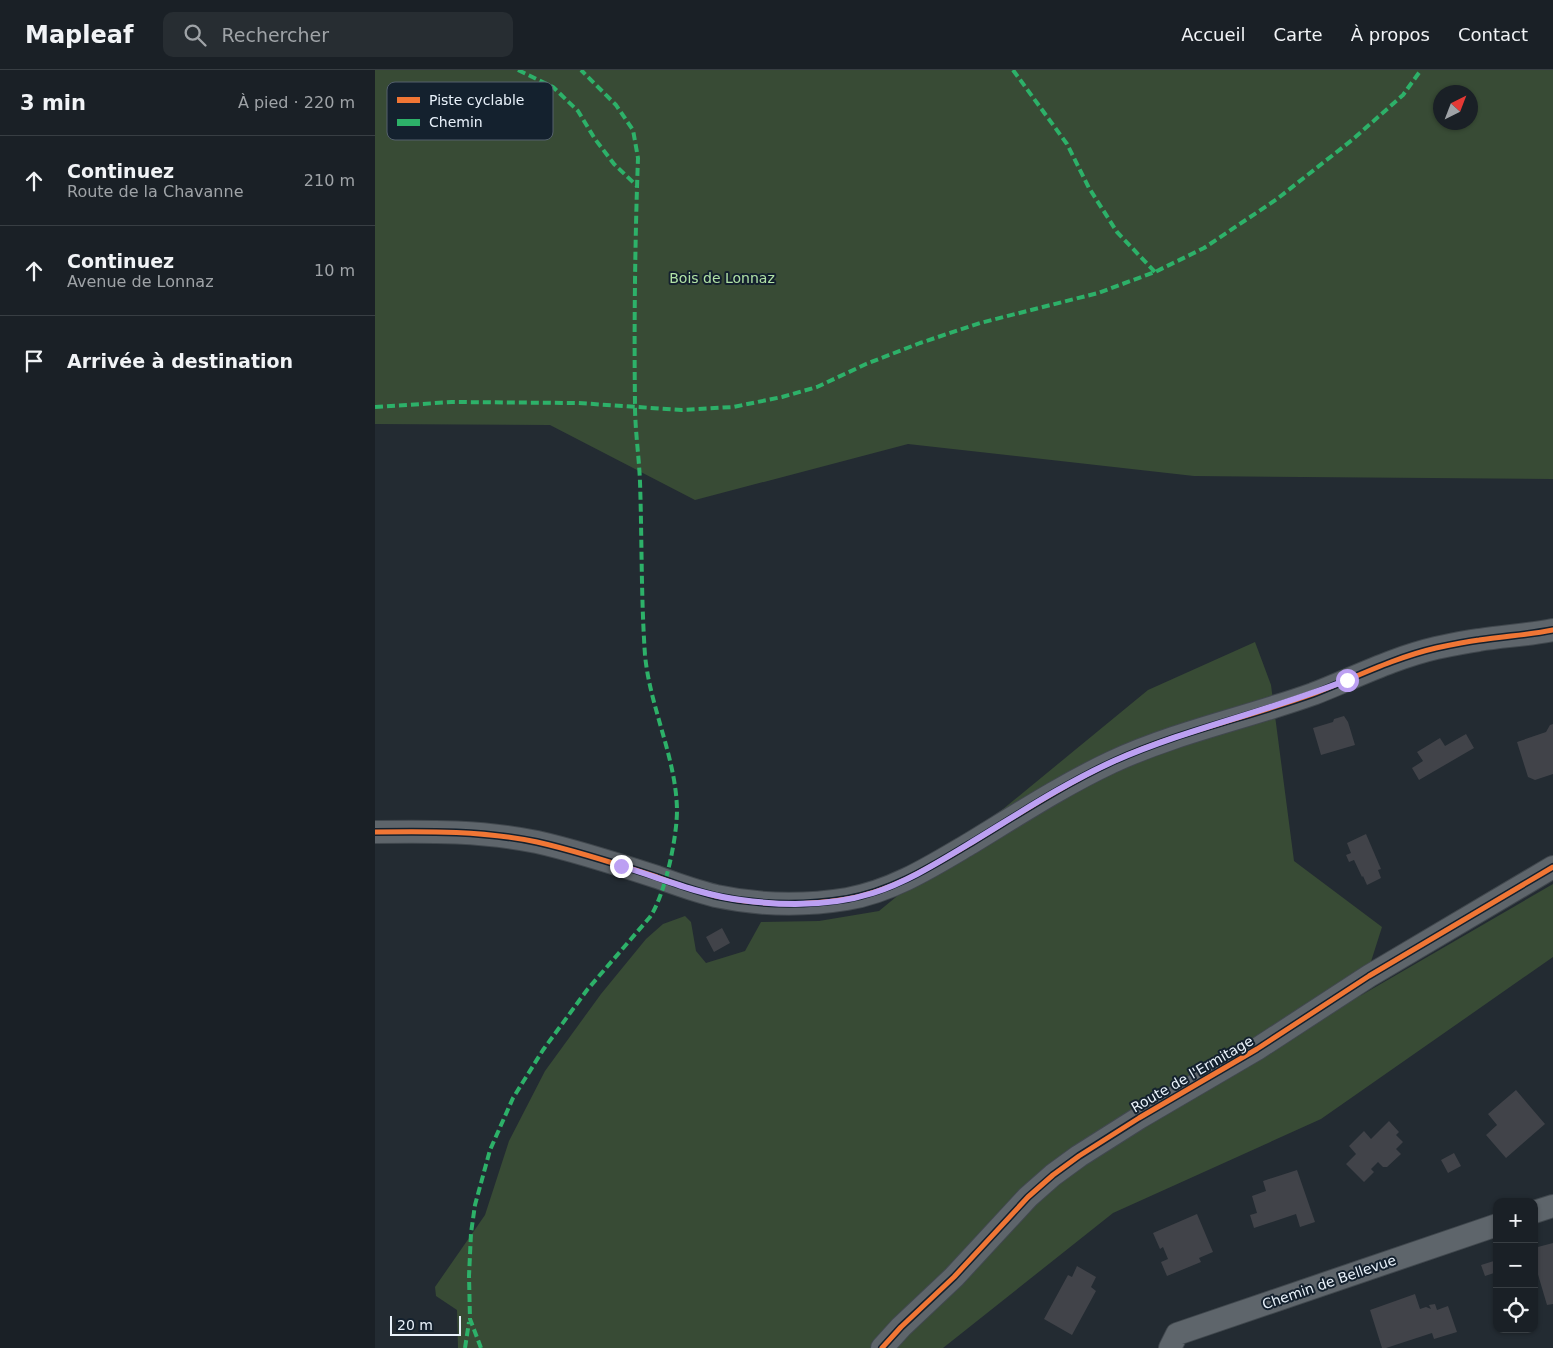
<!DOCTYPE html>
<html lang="fr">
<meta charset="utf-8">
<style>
body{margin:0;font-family:"DejaVu Sans",sans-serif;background:#272d32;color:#f1f3f6}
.controls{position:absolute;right:15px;bottom:15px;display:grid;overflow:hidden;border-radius:10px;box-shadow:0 1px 4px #0004}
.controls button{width:45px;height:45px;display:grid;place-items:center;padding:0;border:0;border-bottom:1px solid #383e43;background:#1a2026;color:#f1f3f6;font:25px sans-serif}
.compass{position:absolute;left:1058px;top:15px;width:45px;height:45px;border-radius:50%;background:#1a2026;box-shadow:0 1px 4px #0004;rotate:42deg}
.scale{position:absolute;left:15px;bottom:12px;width:71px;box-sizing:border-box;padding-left:5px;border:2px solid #e9f2fb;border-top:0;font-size:14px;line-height:18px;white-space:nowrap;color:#e9f2fb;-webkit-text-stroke:4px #14212e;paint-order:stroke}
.stop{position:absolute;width:15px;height:15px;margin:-11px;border:4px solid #bca0f2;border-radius:50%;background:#fff}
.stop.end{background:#bca0f2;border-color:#fff;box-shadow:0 1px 5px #0008}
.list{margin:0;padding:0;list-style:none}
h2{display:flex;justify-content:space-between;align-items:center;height:65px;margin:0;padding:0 20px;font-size:21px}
h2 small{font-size:16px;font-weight:400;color:#9fa3a7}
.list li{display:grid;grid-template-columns:32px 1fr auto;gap:15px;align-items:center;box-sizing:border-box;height:90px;padding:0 20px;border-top:1px solid #383e43}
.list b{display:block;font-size:19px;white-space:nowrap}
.list p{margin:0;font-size:16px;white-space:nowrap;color:#9fa3a7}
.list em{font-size:16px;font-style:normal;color:#9fa3a7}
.icon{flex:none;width:28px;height:28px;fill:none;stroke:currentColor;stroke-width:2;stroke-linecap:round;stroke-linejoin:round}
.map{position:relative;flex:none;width:1178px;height:1278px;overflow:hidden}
header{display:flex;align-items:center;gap:30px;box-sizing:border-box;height:70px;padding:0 25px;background:#1a2026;border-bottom:1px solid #383e43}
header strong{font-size:24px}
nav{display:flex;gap:28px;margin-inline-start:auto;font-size:18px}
.search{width:350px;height:45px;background:#272d32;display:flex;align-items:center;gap:12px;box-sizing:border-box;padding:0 18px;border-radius:10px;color:#9fa3a7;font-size:19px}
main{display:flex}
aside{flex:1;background:#1a2026}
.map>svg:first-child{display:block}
.green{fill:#384b35;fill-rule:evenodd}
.building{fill:#414349}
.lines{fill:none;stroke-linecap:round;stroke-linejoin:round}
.minor-casing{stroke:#41484e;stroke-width:24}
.minor{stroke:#5e656b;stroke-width:22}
.quiet{stroke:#2db169;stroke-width:4;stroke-dasharray:8 4;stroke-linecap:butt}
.cycleway-casing{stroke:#14212e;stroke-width:8}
.cycleway{stroke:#f07635;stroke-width:5}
.route{stroke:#bca0f2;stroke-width:6}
.labels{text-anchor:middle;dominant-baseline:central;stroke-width:4;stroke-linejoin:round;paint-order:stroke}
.park-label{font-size:14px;fill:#b1e2a6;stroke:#14212e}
.street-label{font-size:14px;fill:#e9f2fb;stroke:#14212e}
.key{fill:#14212e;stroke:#54606c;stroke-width:1}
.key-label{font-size:14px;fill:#e9f2fb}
</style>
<header>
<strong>Mapleaf</strong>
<div class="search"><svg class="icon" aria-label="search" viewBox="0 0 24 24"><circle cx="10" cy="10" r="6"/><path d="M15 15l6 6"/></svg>Rechercher</div>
<nav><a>Accueil</a><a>Carte</a><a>À propos</a><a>Contact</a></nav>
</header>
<main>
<aside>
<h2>3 min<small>À pied · 220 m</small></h2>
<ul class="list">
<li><svg class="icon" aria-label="ahead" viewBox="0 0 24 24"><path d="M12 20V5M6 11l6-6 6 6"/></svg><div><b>Continuez</b><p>Route de la Chavanne</p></div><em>210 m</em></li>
<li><svg class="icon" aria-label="ahead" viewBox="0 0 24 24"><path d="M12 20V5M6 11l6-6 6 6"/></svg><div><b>Continuez</b><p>Avenue de Lonnaz</p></div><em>10 m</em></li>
<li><svg class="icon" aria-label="arrive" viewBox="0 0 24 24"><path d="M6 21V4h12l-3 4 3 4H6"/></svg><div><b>Arrivée à destination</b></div></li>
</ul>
</aside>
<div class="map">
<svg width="1178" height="1278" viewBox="0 0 1178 1278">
<rect width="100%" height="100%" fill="#232b32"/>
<path class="green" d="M 0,0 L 1178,0 L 1178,409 L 819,406 L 533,374 L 320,430 L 175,355 L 0,354 ZM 1066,22 L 1096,22 L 1096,52 L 1066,52 Z
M 880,572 L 896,615 L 919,791 L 1007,857 L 985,926 L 1178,814 L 1178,887 L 946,1049 L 738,1143 L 568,1278 L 83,1278 L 82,1240 L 61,1226 L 60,1217 L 110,1145 L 134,1071 L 170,1001 L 226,924 L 271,869 L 288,854 L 310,846 L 316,852 L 321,881 L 331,893 L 370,881 L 386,852 L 444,851 L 504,841 L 773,620 Z"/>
<path class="building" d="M 969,646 L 973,652 L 980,675 L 946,685 L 938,658 L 958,652 L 959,649 Z
M 1178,654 L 1178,704 L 1160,710 L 1153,707 L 1142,672 L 1171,662 L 1175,655 Z
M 1091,664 L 1099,678 L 1044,710 L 1037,698 L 1048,691 L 1042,682 L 1065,668 L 1070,676 Z
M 991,764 L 1006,799 L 1003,800 L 1006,808 L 992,815 L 988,806 L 987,807 L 979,790 L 974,792 L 971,785 L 976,783 L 972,773 Z
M 347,858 L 355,873 L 339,882 L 331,867 Z
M 1141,1020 L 1170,1054 L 1131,1088 L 1111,1065 L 1122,1055 L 1113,1044 Z
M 1014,1051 L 1024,1062 L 1021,1065 L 1028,1072 L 1021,1079 L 1026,1084 L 1012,1097 L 1008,1097 L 1003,1092 L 996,1099 L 999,1102 L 989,1112 L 971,1094 L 981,1084 L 974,1076 L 989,1061 L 996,1069 Z
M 1079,1083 L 1086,1096 L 1073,1103 L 1066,1090 Z
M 922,1100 L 940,1152 L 925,1157 L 921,1144 L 879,1158 L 875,1145 L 882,1143 L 877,1126 L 891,1121 L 888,1111 Z
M 822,1144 L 838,1182 L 824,1188 L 826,1192 L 792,1206 L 786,1192 L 793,1189 L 788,1177 L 785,1179 L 778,1163 Z
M 1178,1173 L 1178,1234 L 1172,1235 L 1159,1191 L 1159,1178 Z
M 1122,1190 L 1122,1202 L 1110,1206 L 1106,1195 Z
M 702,1196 L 721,1207 L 716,1217 L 721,1221 L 697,1265 L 669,1249 L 693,1205 L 697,1207 Z
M 1040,1224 L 1045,1239 L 1051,1237 L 1056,1239 L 1054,1235 L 1060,1234 L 1062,1240 L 1073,1236 L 1082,1262 L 1059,1269 L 1057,1263 L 1011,1278 L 1007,1278 L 995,1240 Z"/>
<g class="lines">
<defs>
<path id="minor" d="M 0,762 C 54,761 109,761 162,772 C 202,781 242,794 282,807 C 301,814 321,821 341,826 C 383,835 429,836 472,829 C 518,821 557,796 596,773 C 642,745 688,715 737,692 C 802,662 871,648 938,624 C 979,608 1018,588 1061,578 C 1075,575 1089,572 1104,570 C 1128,566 1154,565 1178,560
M 1159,1142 L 1178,1136
M 507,1278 L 526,1257 L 579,1207 L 653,1127 L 678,1105 L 704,1086 L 764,1048 L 882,979 L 994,906 L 1178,797
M 795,1278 L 802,1264 L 1122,1155"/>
</defs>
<use href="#minor" class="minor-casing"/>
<use href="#minor" class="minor"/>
<path class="quiet" d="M 143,0 L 178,17 L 203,41 L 220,69 L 239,94 L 262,116
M 638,0 L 692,74 L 714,118 L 742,162 L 780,202
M 0,337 L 77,332 L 203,333 L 307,340 L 358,337 L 407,327 L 442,317 L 491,294 L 545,273 L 605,253 L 723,223 L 780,202 L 829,178 L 902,129 L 977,70 L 1028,25 L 1046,0
M 90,1278 L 94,1252
M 106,1278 L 95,1249 L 94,1206 L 96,1163 L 100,1135 L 115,1080 L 138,1028 L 168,980 L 212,920 L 275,847 C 290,825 302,768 302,740 C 301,687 275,638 270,585 C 266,528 267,470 265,412 C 264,386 260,360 260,335 C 259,253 260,170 263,88 L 258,60 L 241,35 L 206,0"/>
<defs>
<path id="cycleway" d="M 0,762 C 54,761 109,761 162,772 C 202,781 242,794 282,807 C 301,814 321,821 341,826 C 383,835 429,836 472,829 C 518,821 557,796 596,773 C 642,745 688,715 737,692 C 802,662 871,648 938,624 C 979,608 1018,588 1061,578 C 1075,575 1089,572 1104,570 C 1128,566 1154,565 1178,560
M 507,1278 L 526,1257 L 579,1207 L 653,1127 L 678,1105 L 704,1086 L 764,1048 L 882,979 L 994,906 L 1178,797"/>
</defs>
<use href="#cycleway" class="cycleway-casing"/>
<use href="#cycleway" class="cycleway"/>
</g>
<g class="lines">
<path class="route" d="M 246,796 C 286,808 325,825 366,830 C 409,836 457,836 498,823 C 532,812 562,793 592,775 C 640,746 688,714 739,691 C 814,658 895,641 972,610"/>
</g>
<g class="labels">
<g class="park-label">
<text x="347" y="208">Bois de Lonnaz</text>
</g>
<g class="street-label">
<text transform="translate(817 1004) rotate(-30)">Route de l'Ermitage</text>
<text transform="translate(954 1212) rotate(-19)">Chemin de Bellevue</text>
</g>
</g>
<rect x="12" y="12" width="166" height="58" rx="8" class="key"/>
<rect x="22" y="27" width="23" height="6" fill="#f07635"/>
<rect x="22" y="49" width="23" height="7" fill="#2db169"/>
<g class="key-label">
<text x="54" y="35">Piste cyclable</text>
<text x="54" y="57">Chemin</text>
</g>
</svg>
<div class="controls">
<button>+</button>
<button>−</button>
<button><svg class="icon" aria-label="locate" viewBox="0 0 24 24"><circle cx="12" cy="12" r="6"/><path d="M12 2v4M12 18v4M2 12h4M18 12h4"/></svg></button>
</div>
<svg class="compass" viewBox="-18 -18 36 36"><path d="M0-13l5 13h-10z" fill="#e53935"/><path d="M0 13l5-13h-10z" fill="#9fa3a7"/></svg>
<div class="scale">20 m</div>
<div class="stop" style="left:972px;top:610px"></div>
<div class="stop end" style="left:246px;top:796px"></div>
</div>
</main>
